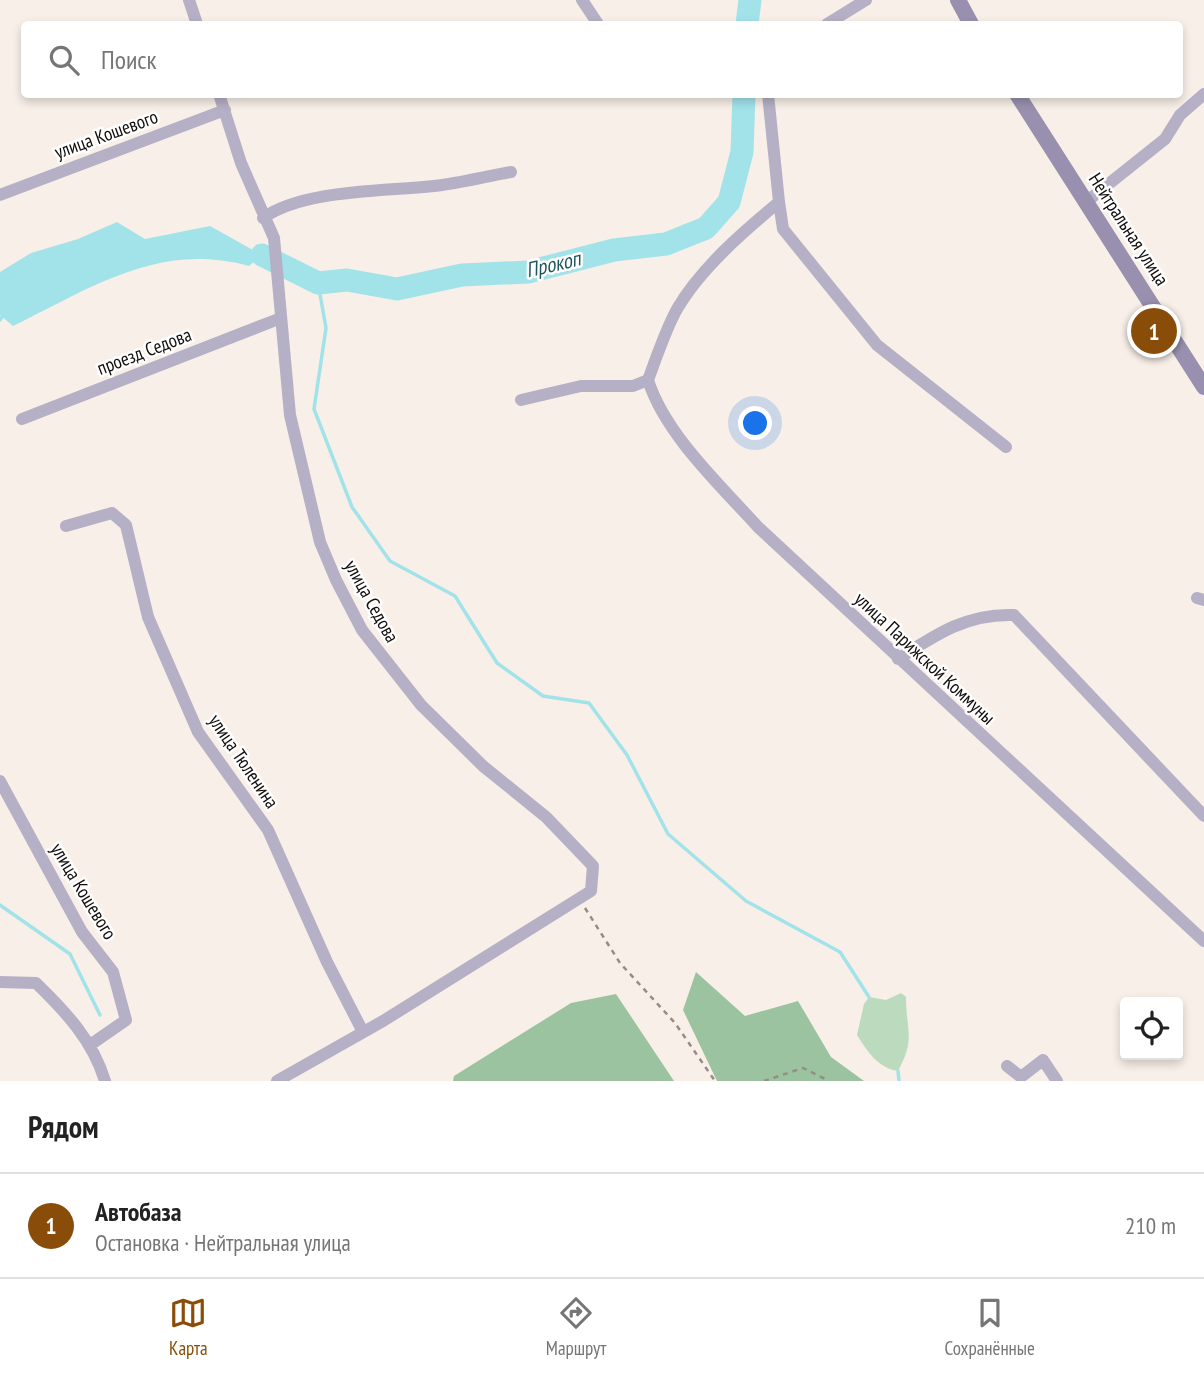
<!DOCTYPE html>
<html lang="ru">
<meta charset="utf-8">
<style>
body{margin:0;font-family:"PT Sans Narrow",sans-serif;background:#f2f2f2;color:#222}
.controls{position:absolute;right:21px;bottom:21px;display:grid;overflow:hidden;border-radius:7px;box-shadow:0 4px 10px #0003}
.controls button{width:63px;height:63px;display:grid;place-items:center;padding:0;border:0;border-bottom:2px solid #e0e0e0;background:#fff;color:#222;font:35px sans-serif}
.you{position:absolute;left:756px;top:424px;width:24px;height:24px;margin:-18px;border:5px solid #fff;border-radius:50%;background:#1a73e8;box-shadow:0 0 0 10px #1a73e833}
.badge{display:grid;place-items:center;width:46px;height:46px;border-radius:50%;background:#894d09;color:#fff;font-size:23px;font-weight:700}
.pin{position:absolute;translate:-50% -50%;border:4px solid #fff;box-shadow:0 2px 7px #0006}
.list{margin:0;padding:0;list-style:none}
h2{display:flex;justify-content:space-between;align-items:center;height:91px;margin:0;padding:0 28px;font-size:30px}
h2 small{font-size:23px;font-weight:400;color:#767676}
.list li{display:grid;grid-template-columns:46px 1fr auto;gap:21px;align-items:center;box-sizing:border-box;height:105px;padding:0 28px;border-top:2px solid #e0e0e0}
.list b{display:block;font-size:26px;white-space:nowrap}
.list p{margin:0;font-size:23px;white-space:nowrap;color:#767676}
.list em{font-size:23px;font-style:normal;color:#767676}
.icon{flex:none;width:38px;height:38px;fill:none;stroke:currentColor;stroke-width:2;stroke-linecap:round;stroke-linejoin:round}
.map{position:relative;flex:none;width:1204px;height:1081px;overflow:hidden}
.search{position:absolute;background:#fff;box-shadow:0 4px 10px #0003;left:21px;right:21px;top:21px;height:77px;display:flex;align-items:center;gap:18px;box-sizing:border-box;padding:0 24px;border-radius:7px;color:#767676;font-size:26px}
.sheet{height:196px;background:#fff}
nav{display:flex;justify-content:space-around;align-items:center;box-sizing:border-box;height:98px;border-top:2px solid #e0e0e0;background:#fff;font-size:19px;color:#767676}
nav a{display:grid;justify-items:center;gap:4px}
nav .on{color:#894d09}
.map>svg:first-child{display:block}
.green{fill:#bcdabd}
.forest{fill:#9cc39f}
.water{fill:#a2e3ea}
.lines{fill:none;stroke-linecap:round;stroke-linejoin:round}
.stream{stroke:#a2e3ea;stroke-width:3.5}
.river{stroke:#a2e3ea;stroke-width:23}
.path{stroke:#938d88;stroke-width:2.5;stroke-dasharray:5 5;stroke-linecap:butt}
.street{stroke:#b5b0c5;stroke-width:12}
.secondary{stroke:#9890ae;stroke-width:16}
.labels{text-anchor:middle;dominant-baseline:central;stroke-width:5;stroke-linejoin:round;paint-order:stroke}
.street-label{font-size:19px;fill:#0f0c0a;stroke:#fefefe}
.water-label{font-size:21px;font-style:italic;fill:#1f565b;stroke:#fefefe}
</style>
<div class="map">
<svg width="1204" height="1081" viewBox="0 0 1204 1081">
<rect width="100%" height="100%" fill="#f8efe8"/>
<path class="green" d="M 901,993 L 906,997 C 906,1031 916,1038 898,1071 C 878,1068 867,1051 857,1035 L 864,1004 L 869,997 L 886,1000 Z"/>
<path class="forest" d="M 696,972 L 745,1016 L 798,1001 L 831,1057 L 864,1081 L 717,1081 L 683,1010 Z
M 616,994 L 674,1081 L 453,1081 L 454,1076 L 571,1003 Z"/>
<path class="water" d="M 117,222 L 145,239 L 210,226 L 262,255 L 249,266 C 159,241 91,288 13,326 L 0,315 L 0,272 L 31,253 L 78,239 Z"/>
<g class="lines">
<path class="stream" d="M 318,283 L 326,328 L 314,409 L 352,507 L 390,561 L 455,596 L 497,663 L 543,696 L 589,703 L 627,755 L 668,834 L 746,901 L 840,952 L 869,997
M 0,320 L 2,317
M 0,905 L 70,954 L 100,1015
M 898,1071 L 899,1081"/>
<path class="river" d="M 747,24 L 750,0
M 262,255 L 318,283 L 347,280 L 397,289 L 462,275 L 528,272 L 614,250 L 666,244 L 706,228 L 729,202 L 742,152 L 744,94"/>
<path class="path" d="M 585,908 L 620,963 L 675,1023 L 715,1081
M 764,1081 L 803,1068 L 829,1081"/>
<path class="street" d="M 189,0 L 197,24
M 582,0 L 598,24
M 827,24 L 866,0
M 219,94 L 241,163 L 274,238 L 290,415 L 320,542 L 336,580 L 362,630 L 421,705 L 483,766 L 546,817 L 593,866 L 591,891 L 383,1021 L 277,1081
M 0,195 L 225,110
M 779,202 L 783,229 L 877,345 L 1006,447
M 1086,202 L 1165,139 L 1180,115 L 1204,94
M 263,218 C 306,188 390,192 442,185 C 465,182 488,176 511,172
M 648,380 C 665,434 720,485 758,527 L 1204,941
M 521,400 L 581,386 L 633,386 L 648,380 C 657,356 665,331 677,309 C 701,268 743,232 779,202 L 768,94
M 22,419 L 281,318
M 66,526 L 112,513 L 126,525 L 148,617 L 198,732 L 268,830 L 327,962 L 363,1032
M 1197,598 L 1204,600
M 898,659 C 935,635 967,613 1014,615 L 1204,816
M 0,781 L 82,932 L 113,972 L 126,1020 L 90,1045
M 0,982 L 36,983 C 66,1012 93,1041 105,1081
M 1007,1066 L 1021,1077 L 1043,1060 L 1057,1081"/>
<path class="secondary" d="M 958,0 L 971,24
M 1017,94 L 1204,387"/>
</g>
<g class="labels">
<g class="street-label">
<text transform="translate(106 134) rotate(-20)">улица Кошевого</text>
<text transform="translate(1129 229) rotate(57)">Нейтральная улица</text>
<text transform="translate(144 351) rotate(-21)">проезд Седова</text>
<text transform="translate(372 601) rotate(61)">улица Седова</text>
<text transform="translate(925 658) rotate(43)">улица Парижской Коммуны</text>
<text transform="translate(244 761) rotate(56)">улица Тюленина</text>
<text transform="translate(84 891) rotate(59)">улица Кошевого</text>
</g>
<g class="water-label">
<text transform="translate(553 264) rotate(-13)">Прокоп</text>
</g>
</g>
</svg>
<div class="controls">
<button><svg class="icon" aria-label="locate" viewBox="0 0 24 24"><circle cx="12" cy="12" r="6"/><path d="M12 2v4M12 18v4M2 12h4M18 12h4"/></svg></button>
</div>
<div class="you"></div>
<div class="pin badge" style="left:1154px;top:331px">1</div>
<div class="search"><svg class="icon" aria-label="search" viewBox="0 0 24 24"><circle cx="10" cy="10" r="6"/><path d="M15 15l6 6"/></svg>Поиск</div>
</div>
<section class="sheet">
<h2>Рядом<small></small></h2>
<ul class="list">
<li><span class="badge">1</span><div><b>Автобаза</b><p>Остановка · Нейтральная улица</p></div><em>210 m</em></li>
</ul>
</section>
<nav>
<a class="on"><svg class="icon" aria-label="map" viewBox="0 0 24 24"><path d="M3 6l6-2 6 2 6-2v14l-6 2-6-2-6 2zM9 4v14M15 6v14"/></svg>Карта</a>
<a><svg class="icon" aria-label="directions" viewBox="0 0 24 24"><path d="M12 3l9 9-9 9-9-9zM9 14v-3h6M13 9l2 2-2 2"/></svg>Маршрут</a>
<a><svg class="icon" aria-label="saved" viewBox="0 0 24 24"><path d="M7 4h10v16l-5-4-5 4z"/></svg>Сохранённые</a>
</nav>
